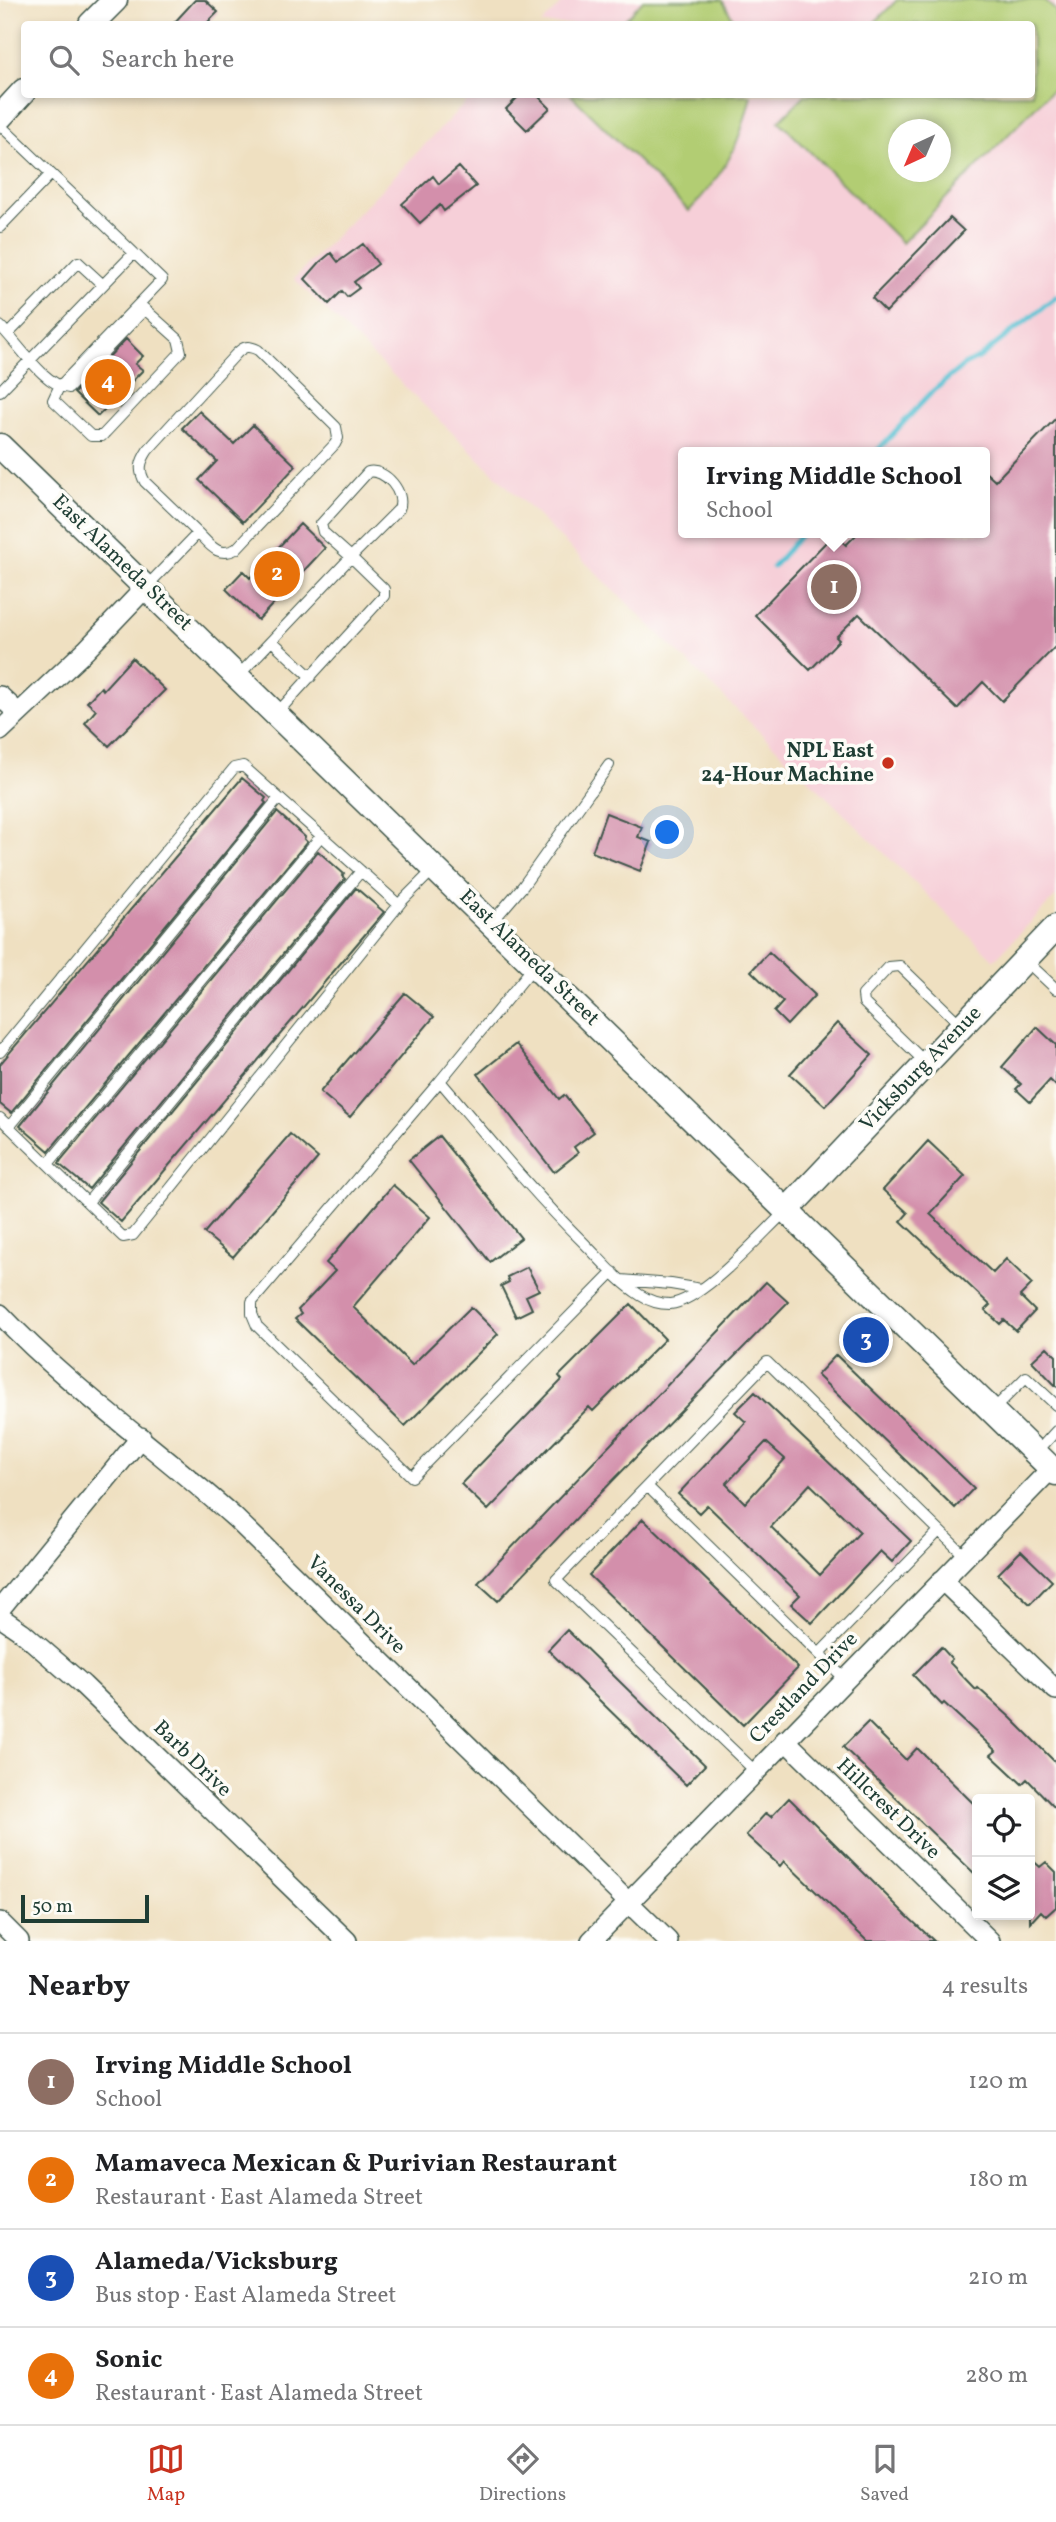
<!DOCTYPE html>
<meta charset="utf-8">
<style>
body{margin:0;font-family:Vollkorn,serif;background:#f2f2f2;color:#202124}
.controls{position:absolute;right:21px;bottom:21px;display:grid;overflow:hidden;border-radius:7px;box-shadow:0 4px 10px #0003}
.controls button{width:63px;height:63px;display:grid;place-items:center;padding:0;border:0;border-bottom:2px solid #e0e0e0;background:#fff;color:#202124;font:35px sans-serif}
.compass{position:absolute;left:888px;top:119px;width:63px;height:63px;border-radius:50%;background:#fff;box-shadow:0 4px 10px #0003;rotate:224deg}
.scale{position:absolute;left:21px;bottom:18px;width:128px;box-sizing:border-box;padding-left:7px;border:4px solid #1f3d34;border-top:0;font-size:19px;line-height:24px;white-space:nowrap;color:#1f3d34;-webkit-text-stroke:5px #fdfcf7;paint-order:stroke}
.you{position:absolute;left:668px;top:833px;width:24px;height:24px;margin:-18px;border:5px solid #fff;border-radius:50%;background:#1a73e8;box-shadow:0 0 0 10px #1a73e833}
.badge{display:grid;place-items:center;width:46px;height:46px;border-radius:50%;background:#c8321e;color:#fff;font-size:23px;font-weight:700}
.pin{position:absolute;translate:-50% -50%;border:4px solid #fff;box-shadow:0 2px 7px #0006}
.popup{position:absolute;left:678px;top:447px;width:312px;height:91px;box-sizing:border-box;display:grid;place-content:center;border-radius:7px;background:#fff;filter:drop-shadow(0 2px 5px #0005);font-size:23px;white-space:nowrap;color:#757577}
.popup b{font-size:26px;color:#202124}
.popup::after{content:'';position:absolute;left:50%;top:100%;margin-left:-14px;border:14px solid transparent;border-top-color:#fff}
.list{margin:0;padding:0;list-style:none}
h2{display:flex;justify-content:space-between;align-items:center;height:91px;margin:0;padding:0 28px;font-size:30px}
h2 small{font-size:23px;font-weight:400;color:#757577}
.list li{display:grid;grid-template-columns:46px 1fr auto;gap:21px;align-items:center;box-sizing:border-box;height:98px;padding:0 28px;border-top:2px solid #e0e0e0}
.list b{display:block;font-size:26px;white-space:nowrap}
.list p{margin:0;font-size:23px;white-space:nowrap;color:#757577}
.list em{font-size:23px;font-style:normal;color:#757577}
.icon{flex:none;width:38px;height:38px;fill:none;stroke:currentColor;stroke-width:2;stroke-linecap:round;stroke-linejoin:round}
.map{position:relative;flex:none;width:1056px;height:1941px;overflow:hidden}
.search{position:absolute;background:#fff;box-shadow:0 4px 10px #0003;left:21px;right:21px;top:21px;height:77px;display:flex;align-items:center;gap:18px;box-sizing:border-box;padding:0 24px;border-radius:7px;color:#757577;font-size:26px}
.sheet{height:483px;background:#fff}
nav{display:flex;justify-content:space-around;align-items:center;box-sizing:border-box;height:98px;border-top:2px solid #e0e0e0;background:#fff;font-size:19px;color:#757577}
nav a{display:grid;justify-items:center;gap:4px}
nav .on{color:#c8321e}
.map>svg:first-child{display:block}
.built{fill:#f6cfd8;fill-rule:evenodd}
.park{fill:#b2cd73;stroke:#688554;stroke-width:2;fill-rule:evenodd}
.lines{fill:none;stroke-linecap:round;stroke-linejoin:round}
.stream{stroke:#57c1d3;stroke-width:5}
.building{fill:#d38fab;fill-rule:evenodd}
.service-casing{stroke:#3e5549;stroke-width:12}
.minor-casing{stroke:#3e5549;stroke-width:22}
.tertiary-casing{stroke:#3e5549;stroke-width:27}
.service{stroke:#fff;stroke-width:10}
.minor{stroke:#fff;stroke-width:19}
.tertiary{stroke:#fff;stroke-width:24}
.poi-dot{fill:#c8321e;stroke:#fdfcf7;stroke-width:2.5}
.labels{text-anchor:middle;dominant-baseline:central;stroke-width:7;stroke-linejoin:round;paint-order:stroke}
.street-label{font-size:21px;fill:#1f3d34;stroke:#fdfcf7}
.poi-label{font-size:21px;font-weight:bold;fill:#1f3d34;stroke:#fdfcf7;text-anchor:end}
</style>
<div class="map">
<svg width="1056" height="1941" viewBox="0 0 1056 1941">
<rect width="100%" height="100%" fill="#fdfcf7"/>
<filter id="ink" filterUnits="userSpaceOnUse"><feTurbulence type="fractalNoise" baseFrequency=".0143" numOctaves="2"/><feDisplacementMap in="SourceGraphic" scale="14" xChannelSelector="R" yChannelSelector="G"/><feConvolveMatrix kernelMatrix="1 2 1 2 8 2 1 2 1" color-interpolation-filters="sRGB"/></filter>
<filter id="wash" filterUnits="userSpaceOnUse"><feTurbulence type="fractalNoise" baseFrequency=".00686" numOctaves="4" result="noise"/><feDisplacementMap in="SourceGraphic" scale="28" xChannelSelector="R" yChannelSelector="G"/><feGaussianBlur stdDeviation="1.57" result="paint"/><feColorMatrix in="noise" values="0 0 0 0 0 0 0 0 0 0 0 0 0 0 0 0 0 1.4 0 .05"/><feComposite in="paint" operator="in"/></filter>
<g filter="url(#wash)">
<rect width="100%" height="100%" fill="#efe0c1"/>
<path class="built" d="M 565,0 L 1056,0 L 1056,896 L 994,960 L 294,279 L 473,95 L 1032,94 L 1032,24 L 541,24 ZM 898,130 L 940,130 L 940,172 L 898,172 ZM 684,452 L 984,452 L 984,533 L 684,533 Z"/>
<path class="park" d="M 643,0 L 722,0 L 736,24 L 621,24 Z
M 897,0 L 1044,0 L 1056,11 L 1056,86 L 902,243 L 779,121 L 805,95 L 1032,94 L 1032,24 L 873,24 ZM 898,130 L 940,130 L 940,172 L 898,172 Z
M 571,95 L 751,95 C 739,148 726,171 689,211 Z"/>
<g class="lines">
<path class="stream" d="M 876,452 L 932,392 L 964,365 L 980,357 L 1056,297
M 773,567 L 802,533"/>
</g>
<g id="blocks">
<path class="building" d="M 195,0 L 205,0 L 218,12 L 206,24 L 173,24 Z
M 521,94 L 536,94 L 550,108 L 527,130 L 506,109 Z
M 459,167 L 476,186 L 444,211 L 440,205 L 420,223 L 402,204 L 433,176 L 439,184 Z
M 950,218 L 964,231 L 886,312 L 872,298 Z
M 363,244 L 378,264 L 354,282 L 359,288 L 347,297 L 342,291 L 329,304 L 305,279 L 320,262 L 331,253 L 338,262 Z
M 126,339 L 143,356 L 135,364 L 143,370 L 98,416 L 74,393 Z
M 199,411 L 234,444 L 253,425 L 296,466 L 243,522 L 199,480 L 217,461 L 182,428 Z
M 1056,418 L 1056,646 L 1002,701 L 983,682 L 957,709 L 859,614 L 836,637 L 839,640 L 810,670 L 755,615 L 834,534 L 846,545 L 858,533 L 984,533 L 984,471 L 995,481 Z
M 300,524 L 325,548 L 258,620 L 226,589 L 243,571 L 250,578 Z
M 132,658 L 165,690 L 109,746 L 85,723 L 96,710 L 87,702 L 101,687 L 103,690 Z
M 242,778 L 266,798 L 264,801 L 266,803 L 11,1113 L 0,1104 L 0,1064 Z
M 277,812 L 305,837 L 304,839 L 307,842 L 49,1151 L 20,1126 Z
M 606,813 L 642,827 L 638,837 L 651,842 L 640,871 L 592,852 Z
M 318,851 L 344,874 L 342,876 L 345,879 L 89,1189 L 59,1164 L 61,1160 Z
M 356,888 L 384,912 L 121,1222 L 98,1202 Z
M 769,952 L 815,995 L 787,1025 L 774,1012 L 783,1002 L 751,971 Z
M 405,993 L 434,1017 L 350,1117 L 320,1092 Z
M 837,1023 L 872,1055 L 825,1106 L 790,1074 Z
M 1037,1027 L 1056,1045 L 1056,1086 L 1050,1080 L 1030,1102 L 1016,1089 L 1021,1084 L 1002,1067 Z
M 516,1044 L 559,1099 L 564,1095 L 594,1132 L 574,1147 L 578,1153 L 554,1172 L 478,1074 Z
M 290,1134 L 318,1158 L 233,1257 L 204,1233 Z
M 439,1136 L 521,1238 L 490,1262 L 409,1160 Z
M 928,1141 L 965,1176 L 930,1214 L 993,1273 L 1006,1259 L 1032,1284 L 1020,1296 L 1035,1311 L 1016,1331 L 1004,1320 L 1000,1324 L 985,1310 L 990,1305 L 901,1221 L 908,1213 L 883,1190 Z
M 393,1185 L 430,1217 L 353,1307 L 412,1365 L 471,1307 L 498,1334 L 405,1426 L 295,1319 L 301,1314 L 298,1310 L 335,1271 L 326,1263 Z
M 527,1267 L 539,1290 L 526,1296 L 532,1309 L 516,1317 L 501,1286 L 509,1282 L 507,1277 Z
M 766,1282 L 788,1302 L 586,1508 L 498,1601 L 478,1583 Z
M 631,1304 L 665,1339 L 593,1411 L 589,1407 L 488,1510 L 461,1484 L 562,1380 L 559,1376 Z
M 1047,1347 L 1056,1356 L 1056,1386 L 1032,1361 Z
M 836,1355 L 974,1488 L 955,1508 L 817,1375 Z
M 755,1392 L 911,1541 L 892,1562 L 880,1551 L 812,1623 L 791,1604 L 800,1595 L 707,1505 L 699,1513 L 678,1494 L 746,1422 L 735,1412 ZM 766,1442 L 785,1459 L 745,1503 L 726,1484 ZM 810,1484 L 860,1532 L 820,1575 L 771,1527 Z
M 643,1519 L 798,1668 L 743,1725 L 589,1575 Z
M 1021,1551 L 1052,1581 L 1030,1604 L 998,1574 Z
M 567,1630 L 705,1765 L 686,1785 L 548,1650 Z
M 941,1647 L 952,1659 L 949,1662 L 976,1690 L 978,1688 L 1011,1718 L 1056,1763 L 1056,1809 L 1027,1779 L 1022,1784 L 991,1755 L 996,1751 L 944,1703 L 942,1705 L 913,1675 Z
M 868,1722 L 906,1760 L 917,1748 L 977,1807 L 977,1876 L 843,1747 Z
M 789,1798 L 907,1916 L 934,1941 L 867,1941 L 784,1861 L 780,1866 L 746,1835 L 766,1813 L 771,1817 Z
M 1030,1858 L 1040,1867 L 1046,1862 L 1056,1872 L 1056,1907 L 1046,1916 L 1041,1911 L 1030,1923 Z"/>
</g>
</g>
<g filter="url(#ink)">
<use href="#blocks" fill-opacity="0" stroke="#3e5549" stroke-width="2"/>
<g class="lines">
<defs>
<path id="service" d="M 0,125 L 134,253
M 0,227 L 51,174
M 0,326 C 18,343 44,386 69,388 L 145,309
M 8,334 L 78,262 L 103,285
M 0,391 L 134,253 L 162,280 L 59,387 L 53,400 L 91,436 L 102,436 L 181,352 L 178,339 L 139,304
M 147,586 L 198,533 L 145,482 C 138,470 140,462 148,450 L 236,354 C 244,346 248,345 258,350 L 336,427 L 338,438 L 335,444 L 236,549 C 218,558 210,545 198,533
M 272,641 L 311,677
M 238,676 L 351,557 L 323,532 L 321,524 L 368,472 C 385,468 406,493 399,509 L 351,557 L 384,589 L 384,596 L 277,713
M 492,922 L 523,886 L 609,765
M 1025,960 L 1056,989
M 535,965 L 440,1081 C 487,1136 533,1193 585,1244 C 603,1262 619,1282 640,1295 C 649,1301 660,1304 670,1304 C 703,1301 761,1234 786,1211
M 0,1052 L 234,768 L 243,766 L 399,905
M 926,1063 L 864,1003 L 863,995 L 889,967 L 900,966 L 962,1026
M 440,1081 L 252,1302 L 252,1314 L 257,1326 L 412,1477 L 613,1272
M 0,1118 L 123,1237 L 133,1235 L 402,901 L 433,870
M 9,1127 L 279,798
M 48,1164 L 321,836
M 88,1202 L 361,871
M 621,1280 L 671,1284 L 701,1289
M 992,1411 L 1026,1377 L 1056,1405
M 1036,1453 L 1056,1431
M 647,1486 L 845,1679
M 819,1654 L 939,1531
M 755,1771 L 556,1580 L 767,1362 L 965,1556"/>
<path id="minor" d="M 0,696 L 18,713
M 0,731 L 86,650 L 147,586
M 0,1314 C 71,1389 158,1449 235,1518 L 668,1941
M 942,1580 L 1056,1690
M 0,1609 L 141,1437
M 0,1617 L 22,1632 L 83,1685 L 347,1941
M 785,1740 L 990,1941
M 0,1922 L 19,1941
M 591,1941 L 1051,1469"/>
<path id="tertiary" d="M 91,24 L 115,0
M 0,117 L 24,91
M 0,446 L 1056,1473
M 786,1211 L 1056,927"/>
</defs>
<use href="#service" class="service-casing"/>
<use href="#minor" class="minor-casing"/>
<use href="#tertiary" class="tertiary-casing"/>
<use href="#service" class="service"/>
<use href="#minor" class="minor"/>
<use href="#tertiary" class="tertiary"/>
</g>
</g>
<circle class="poi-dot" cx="888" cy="763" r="7"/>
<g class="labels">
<g class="street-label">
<text transform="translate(122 563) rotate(44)">East Alameda Street</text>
<text transform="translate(529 958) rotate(44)">East Alameda Street</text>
<text transform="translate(921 1069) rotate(-46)">Vicksburg Avenue</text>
<text transform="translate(356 1605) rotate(45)">Vanessa Drive</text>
<text transform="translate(804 1688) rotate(-46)">Crestland Drive</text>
<text transform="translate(192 1759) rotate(44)">Barb Drive</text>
<text transform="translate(888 1809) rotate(44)">Hillcrest Drive</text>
</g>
<g class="poi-label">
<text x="874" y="751">NPL East<tspan x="874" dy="24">24-Hour Machine</tspan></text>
</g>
</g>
</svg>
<div class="controls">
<button><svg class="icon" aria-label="locate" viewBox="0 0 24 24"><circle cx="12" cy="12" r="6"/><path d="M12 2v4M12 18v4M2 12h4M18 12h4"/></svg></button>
<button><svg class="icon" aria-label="layers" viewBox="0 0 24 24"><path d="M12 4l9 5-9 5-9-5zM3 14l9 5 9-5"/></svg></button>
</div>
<svg class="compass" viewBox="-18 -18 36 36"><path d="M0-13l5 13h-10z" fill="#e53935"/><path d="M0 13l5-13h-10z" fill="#757577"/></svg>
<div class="scale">50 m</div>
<div class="you"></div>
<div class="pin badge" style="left:834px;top:587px;background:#8d6e63">1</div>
<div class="popup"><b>Irving Middle School</b>School</div>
<div class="pin badge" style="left:277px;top:574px;background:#e8710a">2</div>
<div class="pin badge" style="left:866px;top:1340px;background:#1a4fb4">3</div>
<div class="pin badge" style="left:108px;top:382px;background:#e8710a">4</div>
<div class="search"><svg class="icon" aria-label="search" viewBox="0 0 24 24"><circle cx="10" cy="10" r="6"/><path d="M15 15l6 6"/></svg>Search here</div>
</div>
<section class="sheet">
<h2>Nearby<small>4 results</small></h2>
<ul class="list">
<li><span class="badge" style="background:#8d6e63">1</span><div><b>Irving Middle School</b><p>School</p></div><em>120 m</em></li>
<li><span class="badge" style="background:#e8710a">2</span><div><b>Mamaveca Mexican &amp; Purivian Restaurant</b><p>Restaurant · East Alameda Street</p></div><em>180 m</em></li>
<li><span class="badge" style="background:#1a4fb4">3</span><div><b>Alameda/Vicksburg</b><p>Bus stop · East Alameda Street</p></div><em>210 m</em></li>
<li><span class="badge" style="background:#e8710a">4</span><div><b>Sonic</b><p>Restaurant · East Alameda Street</p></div><em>280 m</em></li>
</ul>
</section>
<nav>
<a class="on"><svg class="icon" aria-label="map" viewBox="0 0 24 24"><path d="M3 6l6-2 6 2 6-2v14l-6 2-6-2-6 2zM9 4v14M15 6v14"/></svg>Map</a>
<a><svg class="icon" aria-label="directions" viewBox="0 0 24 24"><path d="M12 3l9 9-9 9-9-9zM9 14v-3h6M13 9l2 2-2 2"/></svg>Directions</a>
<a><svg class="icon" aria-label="saved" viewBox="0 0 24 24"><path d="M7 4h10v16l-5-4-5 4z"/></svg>Saved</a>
</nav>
